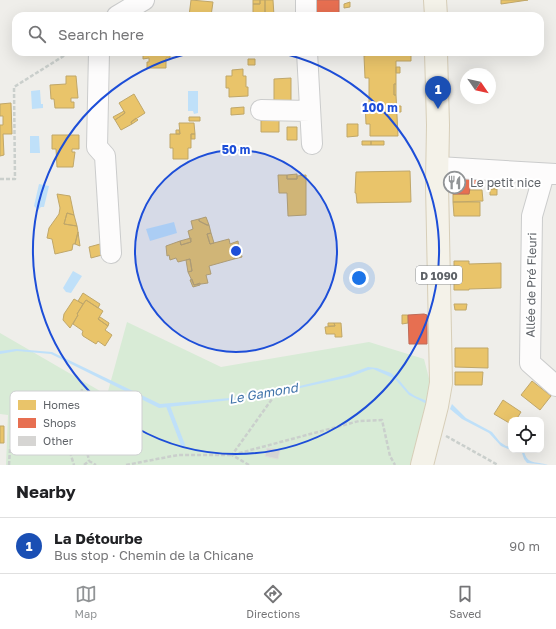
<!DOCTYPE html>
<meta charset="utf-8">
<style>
body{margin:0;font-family:"Golos Text",sans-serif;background:#f2f2f2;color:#202124}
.controls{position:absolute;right:12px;bottom:12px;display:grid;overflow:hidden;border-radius:8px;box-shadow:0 4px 16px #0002}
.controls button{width:36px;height:36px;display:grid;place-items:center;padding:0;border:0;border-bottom:1px solid #e0e0e0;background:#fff;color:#202124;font:20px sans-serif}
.compass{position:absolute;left:460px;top:68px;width:36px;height:36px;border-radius:50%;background:#fff;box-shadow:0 4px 16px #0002;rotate:124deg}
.you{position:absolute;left:359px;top:278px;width:14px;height:14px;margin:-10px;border:3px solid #fff;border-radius:50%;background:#1a73e8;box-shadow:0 0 0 6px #1a73e833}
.badge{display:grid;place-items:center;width:26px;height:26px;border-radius:50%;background:#919496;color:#fff;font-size:13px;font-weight:700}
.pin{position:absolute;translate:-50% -33px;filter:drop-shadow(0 1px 2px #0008)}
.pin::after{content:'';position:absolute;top:21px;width:14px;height:12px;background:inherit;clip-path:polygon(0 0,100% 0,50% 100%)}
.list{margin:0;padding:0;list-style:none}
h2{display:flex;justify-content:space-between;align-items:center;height:52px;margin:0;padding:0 16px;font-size:17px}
h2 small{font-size:13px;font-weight:400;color:#757577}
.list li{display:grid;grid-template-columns:26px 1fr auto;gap:12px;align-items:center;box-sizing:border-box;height:56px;padding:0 16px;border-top:1px solid #e0e0e0}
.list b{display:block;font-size:15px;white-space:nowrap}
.list p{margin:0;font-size:13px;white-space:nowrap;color:#757577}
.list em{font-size:13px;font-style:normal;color:#757577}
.icon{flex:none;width:22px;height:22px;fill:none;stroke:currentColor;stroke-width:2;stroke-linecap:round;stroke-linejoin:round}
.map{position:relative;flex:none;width:556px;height:465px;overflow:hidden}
.search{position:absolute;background:#fff;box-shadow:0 4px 16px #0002;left:12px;right:12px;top:12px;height:44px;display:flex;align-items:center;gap:10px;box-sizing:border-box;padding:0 14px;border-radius:12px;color:#757577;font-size:15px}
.sheet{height:108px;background:#fff}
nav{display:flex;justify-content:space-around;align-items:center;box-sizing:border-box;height:56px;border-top:1px solid #e0e0e0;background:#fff;font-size:11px;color:#757577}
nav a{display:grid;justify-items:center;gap:2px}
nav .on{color:#919496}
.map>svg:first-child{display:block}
.green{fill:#d8ebd6}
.water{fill:#bfe0f9}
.homes{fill:#e9c46a;stroke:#c0a769}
.shops{fill:#e76f51;stroke:#be6b58}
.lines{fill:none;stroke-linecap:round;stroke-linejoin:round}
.stream{stroke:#bfe0f9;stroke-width:4}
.building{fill:#d6d5d3;stroke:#deddd9}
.minor-casing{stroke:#cbcccc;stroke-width:22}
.major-casing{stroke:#d7ceb8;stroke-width:24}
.path{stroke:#cacfcc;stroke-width:2.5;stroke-dasharray:4 2;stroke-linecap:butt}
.minor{stroke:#fdfcfc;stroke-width:20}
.major{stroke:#f4f2e9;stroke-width:22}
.ring{fill:none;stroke:#1d4ed8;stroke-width:2}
.labels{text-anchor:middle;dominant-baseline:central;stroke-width:4;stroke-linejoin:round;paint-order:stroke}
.shield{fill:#fff;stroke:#8f9295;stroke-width:1}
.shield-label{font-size:11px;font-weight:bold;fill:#5f6368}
.poi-label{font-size:12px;fill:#5f6368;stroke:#fff;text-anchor:start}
.street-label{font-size:12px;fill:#5f6368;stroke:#fff}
.water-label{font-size:13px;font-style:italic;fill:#4174aa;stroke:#fff}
.key{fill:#fff;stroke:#cfd0d2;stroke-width:1}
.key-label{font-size:11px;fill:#5f6368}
.centre{fill:#1d4ed8;stroke:#fff;stroke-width:2}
.ring-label{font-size:12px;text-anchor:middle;font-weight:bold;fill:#1d4ed8;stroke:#fff;stroke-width:4;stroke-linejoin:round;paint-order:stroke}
</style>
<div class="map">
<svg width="556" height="465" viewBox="0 0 556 465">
<rect width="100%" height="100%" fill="#efeeea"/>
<path class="green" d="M 127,322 L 221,367 L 369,342 L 424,359 L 440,421 L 428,465 L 6,465 L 8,415 L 0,414 L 0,333 L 107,395 Z"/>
<path class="water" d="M 40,90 L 41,104 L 43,104 L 43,108 L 32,109 L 31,91 Z
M 188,91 L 198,91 L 198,113 L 194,114 L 193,111 L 188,111 Z
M 30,136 L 39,136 L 40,153 L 30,153 Z
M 39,184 L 49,186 L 44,207 L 41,207 L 38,210 L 34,206 Z
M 174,222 L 177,233 L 150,241 L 146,229 Z
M 73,271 L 82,276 L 71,293 L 66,292 L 63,288 Z
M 16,349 L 52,352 L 160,404 L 242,397 L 291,388 L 346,375 L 368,367 L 377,368 L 391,373 L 399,380 L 409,392 L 415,396 L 427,401 L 427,404 L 409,395 L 395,379 L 373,369 L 368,370 L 350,377 L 291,390 L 240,399 L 159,408 L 51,354 L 17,351 L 0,354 L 0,351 Z
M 452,404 L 466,418 L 492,432 L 500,442 L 506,446 L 511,447 L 511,448 L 508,449 L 501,446 L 489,433 L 462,419 L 450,409 Z
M 521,450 L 524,451 C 527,465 536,461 548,465 L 527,463 L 524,459 Z"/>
<path class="homes" d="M 191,0 L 213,2 L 211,16 L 189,16 Z
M 253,0 L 260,0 L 260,4 L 253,4 Z
M 260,0 L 265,0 L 265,14 L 253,15 L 253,4 L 260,4 Z
M 265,0 L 273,0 L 274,16 L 256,16 L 256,15 L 265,14 Z
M 501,0 L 528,0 L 501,4 Z
M 350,2 L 350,7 L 344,8 L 344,4 Z
M 143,52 L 170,52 L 170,58 L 166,58 L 166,68 L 147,68 L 147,62 L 149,62 L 149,58 L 143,59 Z
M 369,52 L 411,52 L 411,61 L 396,61 L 396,84 L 394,84 L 394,95 L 396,95 L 398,136 L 370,136 L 370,124 L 366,124 L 365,102 L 369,102 L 369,78 L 365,78 L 364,56 L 369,55 Z
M 248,59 L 255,59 L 255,65 L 248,65 Z
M 396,67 L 400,67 L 400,73 L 396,73 Z
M 243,69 L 243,76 L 246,76 L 246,87 L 248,87 L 248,96 L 229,97 L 229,88 L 226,88 L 226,76 L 232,76 L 232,70 Z
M 66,76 L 76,76 L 78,98 L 71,98 L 71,102 L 74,102 L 74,108 L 55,108 L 54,99 L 51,99 L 50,85 L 66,84 Z
M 291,78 L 291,105 L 274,106 L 274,79 Z
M 394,84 L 396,84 L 396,95 L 394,95 Z
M 134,94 L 145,113 L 131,122 L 132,124 L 121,130 L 115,120 L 125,113 L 119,103 Z
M 11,103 L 12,134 L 3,134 L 4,155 L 0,156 L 0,125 L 3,125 L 3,116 L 0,116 L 0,104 Z
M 397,106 L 401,106 L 401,112 L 397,112 Z
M 244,107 L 244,114 L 231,115 L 231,108 Z
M 124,111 L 125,113 L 115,120 L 113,117 Z
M 261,114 L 279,114 L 279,132 L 261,132 Z
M 189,117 L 200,117 L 200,121 L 189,121 Z
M 136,118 L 138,120 L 132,124 L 131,122 Z
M 179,123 L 194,123 L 195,134 L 191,134 L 191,148 L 188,148 L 188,159 L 173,159 L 173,148 L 170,148 L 170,134 L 180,134 Z
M 347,124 L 358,124 L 358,136 L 347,137 Z
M 287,127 L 297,127 L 297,140 L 287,140 Z
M 176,130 L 179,130 L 180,134 L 176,134 Z
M 191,134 L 195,134 L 195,139 L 191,139 Z
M 52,135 L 79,135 L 79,149 L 72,149 L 72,152 L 75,152 L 73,167 L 57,167 L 56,149 L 52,149 Z
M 362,141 L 371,141 L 371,145 L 362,145 Z
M 371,141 L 384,141 L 384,145 L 371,145 Z
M 410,171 L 411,202 L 357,203 L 356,193 L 355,193 L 356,172 Z
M 297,174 L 297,179 L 287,179 L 287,175 Z
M 278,175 L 287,175 L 287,179 L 297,179 L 297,176 L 306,175 L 306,215 L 288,216 L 287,193 L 279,193 Z
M 490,178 L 498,179 L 497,189 L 490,189 Z
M 490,189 L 497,189 L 497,195 L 490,195 Z
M 469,190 L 482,190 L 483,201 L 453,202 L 453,194 L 469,194 Z
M 57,194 L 70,196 L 74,215 L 67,213 L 64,224 L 77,226 L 78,232 L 75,244 L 73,244 L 72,250 L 55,254 L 52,239 L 47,238 L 49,228 L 59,214 L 60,208 Z
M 453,202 L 480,202 L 480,216 L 454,216 Z
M 67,213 L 74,215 L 77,226 L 64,224 Z
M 206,217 L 209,225 L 207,225 L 199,221 L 199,219 Z
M 199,219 L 199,221 L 207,225 L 209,225 L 211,233 L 207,234 L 210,244 L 229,239 L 230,244 L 238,241 L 240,256 L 234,258 L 234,259 L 209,266 L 211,274 L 206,275 L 208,283 L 194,285 L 188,272 L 192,271 L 190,259 L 178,262 L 176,258 L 170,260 L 169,255 L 167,256 L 166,246 L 180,241 L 181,245 L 191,242 L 188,231 L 193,229 L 191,221 Z
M 78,232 L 80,246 L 75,244 Z
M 211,233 L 214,243 L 210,244 L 207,234 Z
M 191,238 L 191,242 L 181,245 L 180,241 Z
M 100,244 L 102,255 L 91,258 L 89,247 Z
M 240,249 L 242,257 L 234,259 L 234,258 L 240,256 L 238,250 Z
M 190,259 L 192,271 L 188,272 L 186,260 Z
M 454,261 L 469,261 L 469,264 L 501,263 L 501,288 L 469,289 L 469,290 L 454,290 Z
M 192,279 L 194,285 L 200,283 L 200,285 L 193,287 L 190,280 Z
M 83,293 L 100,304 L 98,308 L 86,300 L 83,304 L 78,301 Z
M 74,299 L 83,304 L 77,314 L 78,315 L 70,328 L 63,320 L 64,314 Z
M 86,300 L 103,311 L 98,319 L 108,326 L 105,330 L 112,335 L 105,346 L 98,341 L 96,344 L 83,336 L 82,334 L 83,331 L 73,324 L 78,315 L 77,314 Z
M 454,304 L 467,304 L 466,310 L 455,310 Z
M 402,315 L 408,315 L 408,323 L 402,324 Z
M 100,317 L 109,323 L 108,326 L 98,319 Z
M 328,323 L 334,323 L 335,326 L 328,326 Z
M 334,323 L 341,323 L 342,337 L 335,337 L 335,334 L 326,334 L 325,327 L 335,326 Z
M 455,348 L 488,348 L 488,368 L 455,367 Z
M 455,372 L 483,372 L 482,385 L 455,385 Z
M 532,381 L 551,396 L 540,410 L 521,395 Z
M 503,400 L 521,412 L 516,420 L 511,420 L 511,424 L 494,414 Z
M 0,426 L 4,426 L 4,443 L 0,443 Z"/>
<path class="shops" d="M 314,0 L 339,0 L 339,16 L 314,16 Z
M 477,177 L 477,187 L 470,188 L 469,194 L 453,194 L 453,178 Z
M 424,314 L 427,315 L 427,344 L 409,344 L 408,315 Z"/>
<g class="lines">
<path class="stream" d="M 168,406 L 183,445"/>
</g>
<path class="building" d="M 267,448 L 280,450 L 278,459 L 265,456 Z"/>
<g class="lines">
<defs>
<path id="minor" d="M 306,0 L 306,16
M 117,16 L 144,0
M 99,52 L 97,147 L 105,156 L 111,253
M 307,52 L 312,144
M 261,110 L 310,111
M 438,167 L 556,174
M 544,174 L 532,216 L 530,363 L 556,386"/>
<path id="major" d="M 435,0 L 436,16
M 422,465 L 437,406 L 441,383 L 437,184 L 438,125 L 436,52"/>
</defs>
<use href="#minor" class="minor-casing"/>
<use href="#major" class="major-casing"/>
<path class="path" d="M 0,179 L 15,179 L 14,87 L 70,52
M 82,389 L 79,412 L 89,461
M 446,436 L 498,465
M 9,465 L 10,449 L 17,431 L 27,414 L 36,406 L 46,405 L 58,414 L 74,465
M 84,465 L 89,461 L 96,465
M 126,465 L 178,455 L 232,455 L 359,421 L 382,420 L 390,456 L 395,465
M 249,465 L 232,455 L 272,399"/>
<use href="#minor" class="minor"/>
<use href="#major" class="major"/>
</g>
<circle cx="236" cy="251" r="101" fill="#1d4ed8" fill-opacity=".12"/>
<g class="ring">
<circle cx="236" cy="251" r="101"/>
<path d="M276 52A203 203 0 1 1 196 52"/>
</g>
<defs>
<symbol id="restaurant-ring" viewBox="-11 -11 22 22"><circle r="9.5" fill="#fff" stroke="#919496" stroke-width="1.5"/><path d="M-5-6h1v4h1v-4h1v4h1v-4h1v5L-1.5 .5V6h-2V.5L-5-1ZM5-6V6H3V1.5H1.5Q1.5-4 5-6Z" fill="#919496"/></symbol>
</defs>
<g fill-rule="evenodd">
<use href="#restaurant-ring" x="442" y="170" width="25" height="25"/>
</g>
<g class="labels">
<rect class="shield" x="416" y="266" width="46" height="18" rx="3"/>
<g class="shield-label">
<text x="439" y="275">D 1090</text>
</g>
<g class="poi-label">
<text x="470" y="182">Le petit nice</text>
</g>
<g class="street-label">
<text transform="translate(531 285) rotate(-89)">Allée de Pré Fleuri</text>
</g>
<g class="water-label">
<text transform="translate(263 393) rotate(-10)">Le Gamond</text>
</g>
</g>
<rect x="10" y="391" width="132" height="64" rx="6" class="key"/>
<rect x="18" y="400" width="18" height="10" fill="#e9c46a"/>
<rect x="18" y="418" width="18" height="10" fill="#e76f51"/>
<rect x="18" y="436" width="18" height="10" fill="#d6d5d3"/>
<g class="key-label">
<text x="43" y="409">Homes</text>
<text x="43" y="427">Shops</text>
<text x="43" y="445">Other</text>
</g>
<circle cx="236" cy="251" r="6" class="centre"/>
<g class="ring-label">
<text x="380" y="112">100 m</text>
<text x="236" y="154">50 m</text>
</g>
</svg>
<div class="controls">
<button><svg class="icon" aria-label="locate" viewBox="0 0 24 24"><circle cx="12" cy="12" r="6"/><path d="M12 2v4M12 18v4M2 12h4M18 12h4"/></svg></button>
</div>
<svg class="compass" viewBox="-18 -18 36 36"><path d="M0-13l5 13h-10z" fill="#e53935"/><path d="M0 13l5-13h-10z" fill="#757577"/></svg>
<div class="you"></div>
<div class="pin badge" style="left:438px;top:109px;background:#1a4fb4">1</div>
<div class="search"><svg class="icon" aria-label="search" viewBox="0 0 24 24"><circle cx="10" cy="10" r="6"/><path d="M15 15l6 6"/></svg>Search here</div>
</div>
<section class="sheet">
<h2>Nearby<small></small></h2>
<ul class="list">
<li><span class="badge" style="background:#1a4fb4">1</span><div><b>La Détourbe</b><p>Bus stop · Chemin de la Chicane</p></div><em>90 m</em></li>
</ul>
</section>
<nav>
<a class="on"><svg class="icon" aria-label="map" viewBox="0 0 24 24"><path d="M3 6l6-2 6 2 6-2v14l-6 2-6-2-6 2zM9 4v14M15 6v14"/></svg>Map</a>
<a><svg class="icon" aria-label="directions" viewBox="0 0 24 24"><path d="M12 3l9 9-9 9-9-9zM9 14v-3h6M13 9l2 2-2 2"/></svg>Directions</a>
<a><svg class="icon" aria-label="saved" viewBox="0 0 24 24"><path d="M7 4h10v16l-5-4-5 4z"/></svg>Saved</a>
</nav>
